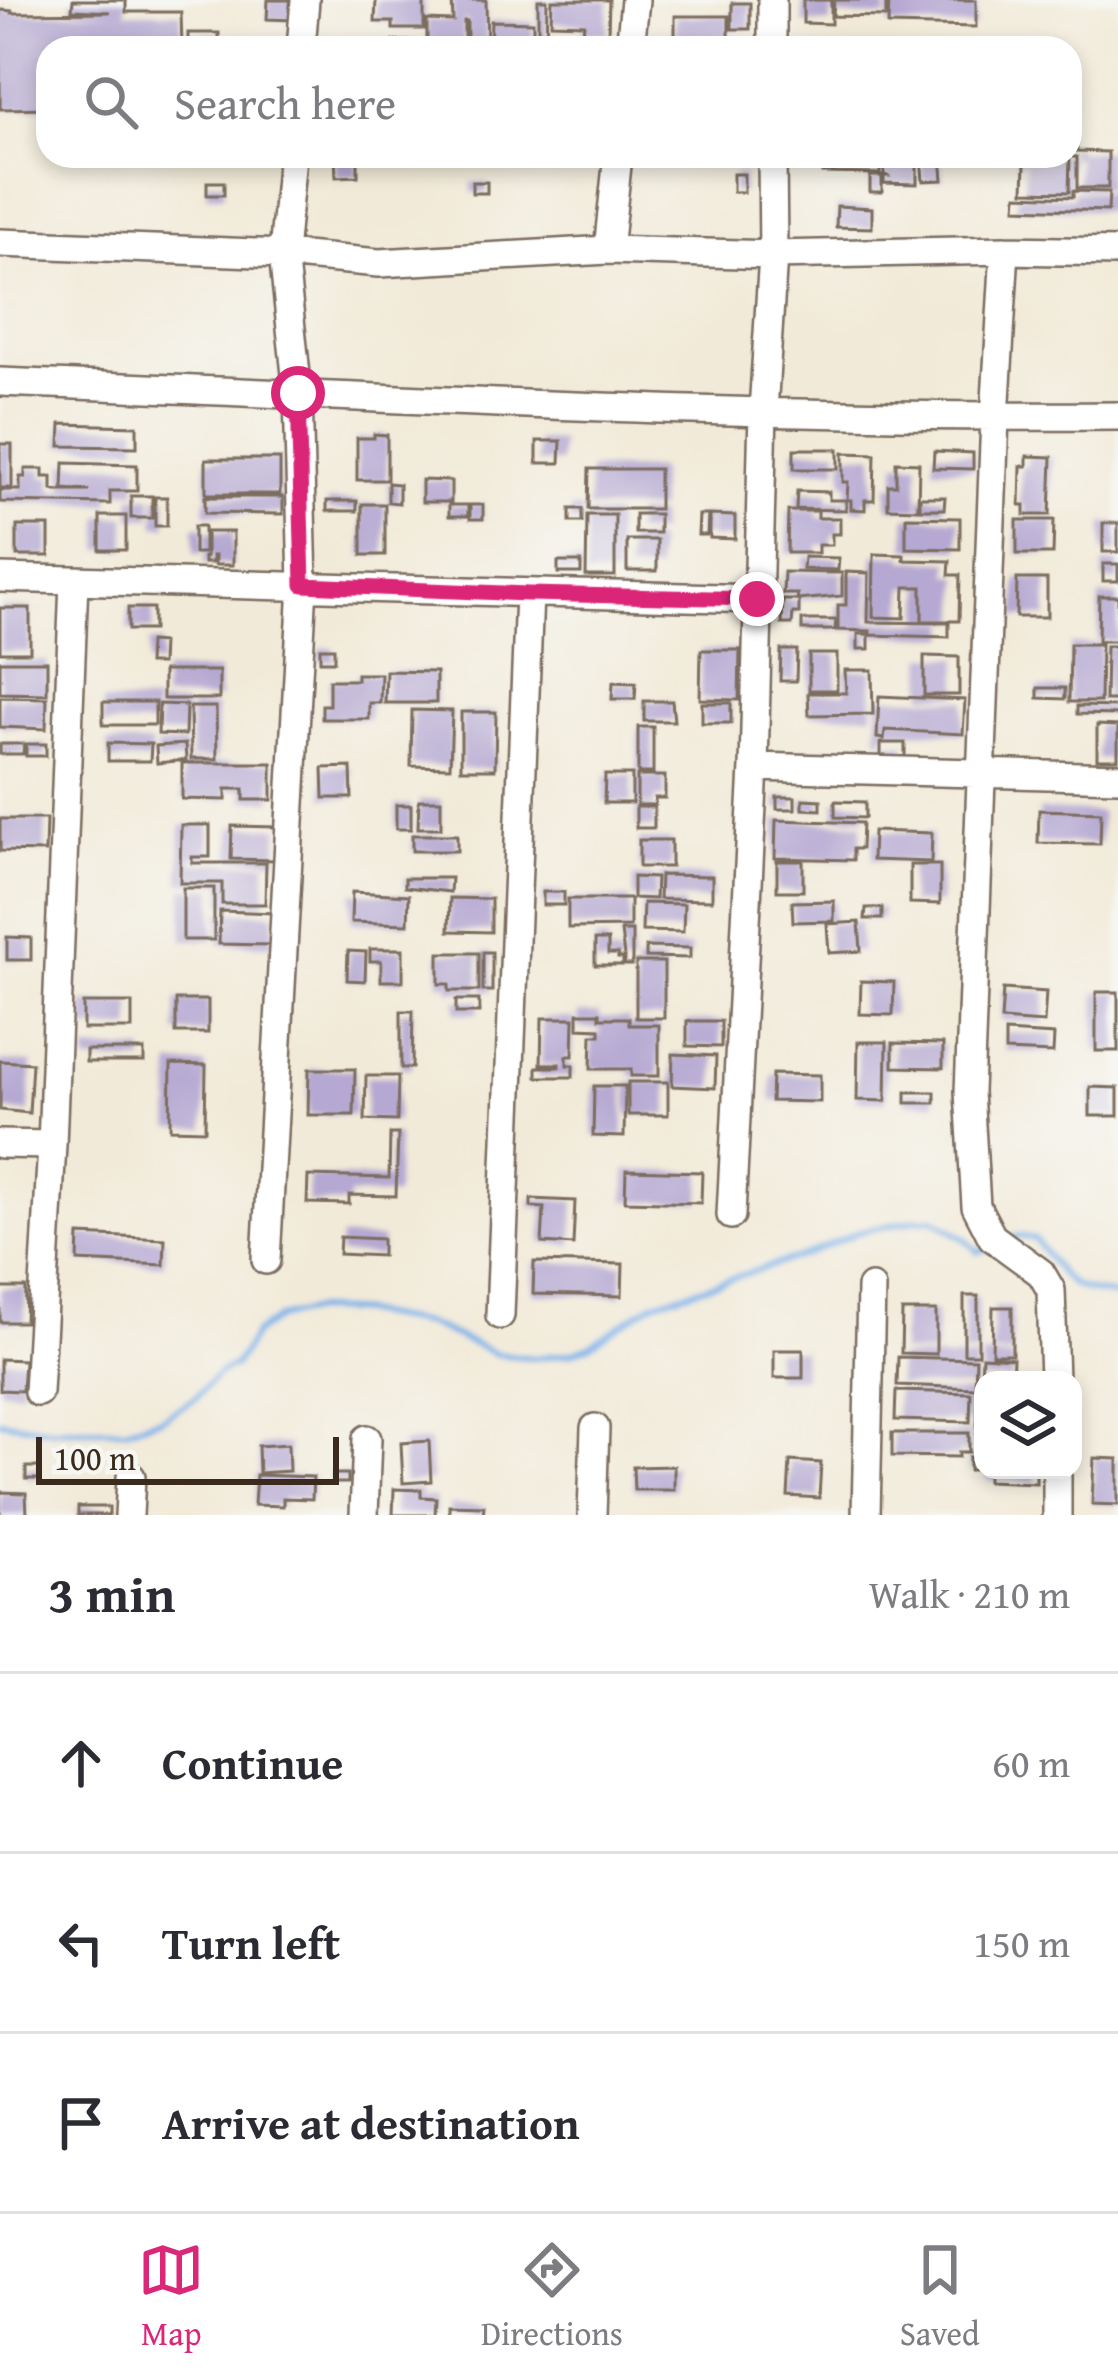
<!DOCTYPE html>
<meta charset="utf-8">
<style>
body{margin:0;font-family:"Gentium Book Plus",serif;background:#f2f2f3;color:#2b2b33}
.controls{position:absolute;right:36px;bottom:36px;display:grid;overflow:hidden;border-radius:24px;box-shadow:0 6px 18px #0003}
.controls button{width:108px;height:108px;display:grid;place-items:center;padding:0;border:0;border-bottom:3px solid #e1e1e2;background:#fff;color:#2b2b33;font:60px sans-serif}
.scale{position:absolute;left:36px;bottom:30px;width:303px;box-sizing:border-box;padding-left:12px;border:6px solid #3b2a1e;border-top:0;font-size:33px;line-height:42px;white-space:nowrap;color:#3b2a1e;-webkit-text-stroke:9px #f6f6f2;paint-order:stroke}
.stop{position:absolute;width:36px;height:36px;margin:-27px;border:9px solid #db2777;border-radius:50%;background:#fff}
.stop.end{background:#db2777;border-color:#fff;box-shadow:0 3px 12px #0008}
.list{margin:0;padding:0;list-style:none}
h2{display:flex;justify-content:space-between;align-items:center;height:156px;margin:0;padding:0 48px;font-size:51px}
h2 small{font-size:39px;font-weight:400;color:#7c7c81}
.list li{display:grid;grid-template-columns:78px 1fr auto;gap:36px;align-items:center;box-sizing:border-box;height:180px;padding:0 48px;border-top:3px solid #e1e1e2}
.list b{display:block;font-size:45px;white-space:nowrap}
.list em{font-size:39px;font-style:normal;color:#7c7c81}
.icon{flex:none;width:66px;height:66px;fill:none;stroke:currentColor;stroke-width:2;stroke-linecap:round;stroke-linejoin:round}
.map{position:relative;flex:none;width:1118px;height:1515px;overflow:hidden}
.search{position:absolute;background:#fff;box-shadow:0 6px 18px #0003;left:36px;right:36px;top:36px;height:132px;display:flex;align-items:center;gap:30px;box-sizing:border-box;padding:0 42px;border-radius:36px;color:#7c7c81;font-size:45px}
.sheet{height:696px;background:#fff}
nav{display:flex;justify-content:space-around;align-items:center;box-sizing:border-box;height:168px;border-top:3px solid #e1e1e2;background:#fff;font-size:33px;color:#7c7c81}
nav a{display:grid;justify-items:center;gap:6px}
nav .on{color:#db2777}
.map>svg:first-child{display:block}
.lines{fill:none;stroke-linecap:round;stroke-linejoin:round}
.stream{stroke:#79b1e9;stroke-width:6}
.building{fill:#b5a8d2}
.minor-casing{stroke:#7b6d5f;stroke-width:32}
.minor{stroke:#fff;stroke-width:27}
.route{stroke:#db2777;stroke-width:15}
</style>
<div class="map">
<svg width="1118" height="1515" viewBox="0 0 1118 1515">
<rect width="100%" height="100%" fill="#f6f6f2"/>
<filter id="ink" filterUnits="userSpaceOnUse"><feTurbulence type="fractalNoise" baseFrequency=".00833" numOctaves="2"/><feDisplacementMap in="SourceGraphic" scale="24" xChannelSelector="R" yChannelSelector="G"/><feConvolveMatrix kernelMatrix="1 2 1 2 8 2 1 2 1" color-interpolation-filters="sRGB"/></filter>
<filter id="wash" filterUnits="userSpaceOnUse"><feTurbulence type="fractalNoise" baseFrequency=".004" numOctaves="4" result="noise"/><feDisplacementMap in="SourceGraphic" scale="48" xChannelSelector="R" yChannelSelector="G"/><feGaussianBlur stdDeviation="2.7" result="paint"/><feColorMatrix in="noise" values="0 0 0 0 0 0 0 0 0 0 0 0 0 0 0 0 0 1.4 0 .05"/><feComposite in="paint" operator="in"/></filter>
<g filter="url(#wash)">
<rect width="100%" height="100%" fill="#f2ead8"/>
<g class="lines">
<path class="stream" d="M 1009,1240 L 1018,1236 L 1035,1239 C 1067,1283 1062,1288 1118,1296
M 0,1421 L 50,1429 L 125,1429 L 162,1418 L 194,1399 L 219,1373 L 235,1365 L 255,1333 L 278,1318 L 314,1310 L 351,1311 L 427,1324 L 496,1354 L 535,1358 L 571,1353 L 589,1346 L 655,1302 L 803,1256 L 858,1232 L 915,1220 L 933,1219 L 965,1239 L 978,1252 L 991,1247"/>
</g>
<g id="blocks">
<path class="building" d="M 73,0 L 126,0 L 126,12 L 181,12 L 182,48 L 48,48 L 48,108 L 0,109 L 0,10 L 12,11 L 12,13 L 110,12 L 72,10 Z
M 268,0 L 295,0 L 294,20 L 267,19 Z
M 376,0 L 424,0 L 424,29 L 393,29 L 393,22 L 375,22 Z
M 452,0 L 486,0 L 487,48 L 467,48 L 467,21 L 464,21 L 464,48 L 393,48 L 393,41 L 427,41 L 427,20 L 453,21 Z
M 538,0 L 547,0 L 546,48 L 538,48 Z
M 552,0 L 609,0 L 608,34 L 583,33 L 584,24 L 551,23 Z
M 803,0 L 831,0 L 831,24 L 803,23 Z
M 834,0 L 886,0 L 886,17 L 833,16 Z
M 889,0 L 976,0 L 976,27 L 888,25 Z
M 732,3 L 750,3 L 750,29 L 732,29 Z
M 675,16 L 729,16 L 729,45 L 675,45 Z
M 491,21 L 533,22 L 533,48 L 490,48 Z
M 188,33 L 219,33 L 219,48 L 188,48 Z
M 1070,148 L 1077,148 L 1077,151 L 1108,152 L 1108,188 L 1077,188 L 1077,157 L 1070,157 Z
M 335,156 L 358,156 L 358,176 L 336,177 Z
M 822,156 L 880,156 L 880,174 L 822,173 Z
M 884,156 L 917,156 L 917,184 L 884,183 L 884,176 L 887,176 L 884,174 Z
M 921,156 L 941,156 L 943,180 L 923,181 Z
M 1017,156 L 1070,156 L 1069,192 L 1024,191 L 1025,163 L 1017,163 Z
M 733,174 L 744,174 L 744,192 L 733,192 Z
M 870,176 L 882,176 L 882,192 L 870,192 Z
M 207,182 L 224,182 L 224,195 L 207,195 Z
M 472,182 L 487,182 L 487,193 L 472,193 Z
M 1073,191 L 1109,192 L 1108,211 L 1016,208 L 1017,195 L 1073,197 Z
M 837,206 L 872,208 L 872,228 L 836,227 Z
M 61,424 L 137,426 L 137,447 L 60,446 Z
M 374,434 L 387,435 L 387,480 L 357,480 L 357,438 L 374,438 Z
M 537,441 L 561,441 L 560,463 L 537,463 Z
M 0,444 L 12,444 L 12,488 L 0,488 Z
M 794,449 L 838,449 L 838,469 L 794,469 Z
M 934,451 L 973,453 L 973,469 L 933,468 Z
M 843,453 L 875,454 L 874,500 L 865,500 L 865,510 L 851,509 L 851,500 L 847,500 L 848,482 L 843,482 Z
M 1027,456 L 1052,457 L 1050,515 L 1025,515 L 1025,505 L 1020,505 L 1021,466 L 1027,466 Z
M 206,459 L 280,459 L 280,494 L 206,494 Z
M 896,462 L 919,463 L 918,509 L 888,508 L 888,485 L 896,485 Z
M 64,463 L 137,465 L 137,491 L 110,491 L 110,504 L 0,502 L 0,490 L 20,490 L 20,477 L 25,477 L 25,469 L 43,469 L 43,477 L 52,477 L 52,490 L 56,491 L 90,491 L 63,489 Z
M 589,469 L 659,469 L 659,509 L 588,509 Z
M 422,480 L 451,481 L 451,502 L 422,502 Z
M 388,483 L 399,484 L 399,503 L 388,502 Z
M 797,491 L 829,492 L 829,500 L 846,500 L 846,510 L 796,509 Z
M 131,496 L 152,496 L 152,518 L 131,518 Z
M 155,497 L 167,497 L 167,526 L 155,526 Z
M 205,497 L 283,497 L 283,514 L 205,513 Z
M 920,497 L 945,497 L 944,509 L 920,509 Z
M 327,501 L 357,501 L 357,511 L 327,511 Z
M 362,504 L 385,504 L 385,555 L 362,555 Z
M 449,505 L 468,505 L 468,516 L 449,516 Z
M 470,505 L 483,505 L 483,519 L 470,519 Z
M 570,509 L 582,509 L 582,522 L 570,522 Z
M 788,511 L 818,511 L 818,518 L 840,518 L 840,534 L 832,534 L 832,545 L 818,545 L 818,553 L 787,553 Z
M 635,514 L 659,514 L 659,533 L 635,533 Z
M 587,515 L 615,515 L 615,576 L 586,576 Z
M 699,515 L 708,515 L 707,535 L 698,535 Z
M 710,515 L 735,516 L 735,539 L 710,538 Z
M 100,516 L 126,516 L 126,550 L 100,550 Z
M 906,517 L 960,518 L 960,549 L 906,548 Z
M 1017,520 L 1054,520 L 1053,554 L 1017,554 Z
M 1103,523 L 1118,523 L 1118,552 L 1103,552 Z
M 17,526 L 49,526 L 49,556 L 17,556 Z
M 194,526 L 204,526 L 204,553 L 194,553 Z
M 206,532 L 233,532 L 233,565 L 215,565 L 215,556 L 212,556 L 212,563 L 204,563 L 204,557 L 206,557 Z
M 627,540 L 657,540 L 657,571 L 627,571 Z
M 874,554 L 904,555 L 904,560 L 950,561 L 949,575 L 960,575 L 959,621 L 922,621 L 922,587 L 905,587 L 904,618 L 873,617 Z
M 804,557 L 839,558 L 838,570 L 803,569 Z
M 558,562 L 581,562 L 581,573 L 558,573 Z
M 1103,564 L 1118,564 L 1118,581 L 1103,581 Z
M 784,572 L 842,573 L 842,596 L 797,600 L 798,594 L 783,594 Z
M 846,572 L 869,573 L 868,622 L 949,623 L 949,637 L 870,635 L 870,631 L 838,630 L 838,605 L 846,605 Z
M 1017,579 L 1047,579 L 1047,617 L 1016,617 Z
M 1099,596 L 1118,596 L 1118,641 L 1098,641 Z
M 783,600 L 799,600 L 799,613 L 793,613 L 792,624 L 782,624 Z
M 0,608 L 30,608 L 30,652 L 0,652 Z
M 128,608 L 153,608 L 153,630 L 128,630 Z
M 802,620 L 836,620 L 835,630 L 802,630 Z
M 858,634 L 869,634 L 869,649 L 858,649 Z
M 149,642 L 162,643 L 161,664 L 148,664 Z
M 1070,644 L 1101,644 L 1100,702 L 1069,702 Z
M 1106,646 L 1118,646 L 1118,700 L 1105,700 Z
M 320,648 L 334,648 L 334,661 L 320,661 Z
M 701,650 L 740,650 L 739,700 L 700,699 Z
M 781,650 L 797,650 L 796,681 L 780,681 Z
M 809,654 L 837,654 L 837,690 L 809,690 Z
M 924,656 L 959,657 L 959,695 L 924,695 Z
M 0,661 L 47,661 L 47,694 L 0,693 Z
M 845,670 L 872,670 L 873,714 L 809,715 L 808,693 L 846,693 Z
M 163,671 L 219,671 L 219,699 L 163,699 Z
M 386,671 L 436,672 L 436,703 L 385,703 Z
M 357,674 L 381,674 L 380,703 L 369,703 L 369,719 L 322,719 L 322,705 L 329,705 L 329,680 L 357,680 Z
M 613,682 L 636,683 L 635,699 L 612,699 Z
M 1038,688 L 1065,688 L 1065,699 L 1038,698 Z
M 879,696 L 965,700 L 963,734 L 885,730 L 884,739 L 877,738 Z
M 0,697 L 47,698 L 46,729 L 0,727 Z
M 644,701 L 672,701 L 674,721 L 644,721 Z
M 103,702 L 155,702 L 155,725 L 103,725 Z
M 702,703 L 731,703 L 731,723 L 702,723 Z
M 159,704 L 186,705 L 185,735 L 158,734 Z
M 1077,706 L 1118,707 L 1118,715 L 1077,714 Z
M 190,707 L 216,707 L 217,759 L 191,759 Z
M 412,710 L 452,711 L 450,767 L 411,766 Z
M 461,712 L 496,712 L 495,769 L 461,769 Z
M 1097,725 L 1118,726 L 1118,759 L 1097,759 Z
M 638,727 L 653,727 L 653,773 L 638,773 Z
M 108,743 L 151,744 L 150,761 L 108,761 Z
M 881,743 L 905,743 L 905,757 L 881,757 Z
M 0,744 L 24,744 L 23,754 L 0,754 Z
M 26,744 L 46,744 L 46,756 L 26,756 Z
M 185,744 L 186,760 L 157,763 L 156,746 Z
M 182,763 L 272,763 L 272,800 L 244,800 L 244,789 L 226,789 L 226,800 L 182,799 Z
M 351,767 L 352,798 L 324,798 L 323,768 Z
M 605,775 L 632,775 L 632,803 L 604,803 Z
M 637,776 L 665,776 L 665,798 L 655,798 L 655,805 L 637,805 Z
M 777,797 L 795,797 L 795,809 L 777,809 Z
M 803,799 L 821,800 L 821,810 L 803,809 Z
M 419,800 L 441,800 L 441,828 L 418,828 Z
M 835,801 L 865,802 L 865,818 L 835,817 Z
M 396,805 L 411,805 L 411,829 L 396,829 Z
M 636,807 L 654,807 L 654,828 L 636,828 Z
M 1039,810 L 1101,812 L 1100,844 L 1038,843 Z
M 0,819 L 46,819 L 45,852 L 0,851 Z
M 776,820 L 862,823 L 861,849 L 853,849 L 853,860 L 775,858 Z
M 181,825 L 210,825 L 210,857 L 192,857 L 192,863 L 266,863 L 265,904 L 222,904 L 222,883 L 180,883 Z
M 232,826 L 278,827 L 277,860 L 231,859 Z
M 873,831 L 932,833 L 931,862 L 872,860 Z
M 412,835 L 457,835 L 457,851 L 412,851 Z
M 639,840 L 671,840 L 671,867 L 639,867 Z
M 777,861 L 803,861 L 803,891 L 777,891 Z
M 910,865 L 940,865 L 940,904 L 910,903 Z
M 660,875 L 712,876 L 712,900 L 659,899 Z
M 633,877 L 656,878 L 655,899 L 633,898 Z
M 405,878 L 451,878 L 450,892 L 405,887 Z
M 183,888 L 214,888 L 214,940 L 183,940 Z
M 352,892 L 409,895 L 408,924 L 351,922 Z
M 543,892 L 564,892 L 564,905 L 543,905 Z
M 450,898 L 491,899 L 491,932 L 449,931 Z
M 568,899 L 630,899 L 630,927 L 568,928 Z
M 834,901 L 834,921 L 793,922 L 792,902 Z
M 643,903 L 684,904 L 683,932 L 642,931 Z
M 866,908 L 882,908 L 882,919 L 865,919 Z
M 220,911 L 274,913 L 273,945 L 219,944 Z
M 859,922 L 861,951 L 829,953 L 827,924 Z
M 621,931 L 632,931 L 632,965 L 625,965 Z
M 7,937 L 31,938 L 31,960 L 7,960 Z
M 595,940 L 608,940 L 608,954 L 618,954 L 618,958 L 623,958 L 623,965 L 595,965 Z
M 646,947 L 690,948 L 690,958 L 646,957 Z
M 370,949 L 403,949 L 403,981 L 381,981 L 381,961 L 370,961 Z
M 348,951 L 366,952 L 365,981 L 347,980 Z
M 483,952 L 492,952 L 492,991 L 483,991 Z
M 439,953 L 479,953 L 479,991 L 449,991 L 449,984 L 439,984 Z
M 636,962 L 664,962 L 664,1018 L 636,1018 Z
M 861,981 L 894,982 L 893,1015 L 860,1014 Z
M 1003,989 L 1046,992 L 1044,1023 L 1001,1020 Z
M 1096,992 L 1118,992 L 1118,1051 L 1096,1051 Z
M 176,1000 L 208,1000 L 208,1033 L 176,1033 Z
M 456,1000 L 479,1000 L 479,1013 L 456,1013 Z
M 83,1003 L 132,1003 L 132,1029 L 83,1029 Z
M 401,1011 L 413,1011 L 412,1068 L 401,1068 Z
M 578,1013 L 600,1013 L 600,1018 L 629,1018 L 629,1025 L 659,1025 L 659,1076 L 631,1076 L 631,1069 L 591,1069 L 592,1035 L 600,1035 L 600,1029 L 578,1028 Z
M 542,1018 L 574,1018 L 573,1056 L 567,1056 L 567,1065 L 573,1065 L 573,1077 L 537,1077 L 537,1067 L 559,1067 L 559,1064 L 541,1064 Z
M 687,1021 L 721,1021 L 721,1047 L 687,1046 Z
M 1005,1032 L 1054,1035 L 1053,1053 L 1005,1051 Z
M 858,1042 L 887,1042 L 886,1101 L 857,1100 Z
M 893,1043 L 943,1044 L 943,1068 L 893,1067 Z
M 86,1050 L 144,1050 L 144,1062 L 86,1062 Z
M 673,1054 L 716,1056 L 715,1088 L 672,1086 Z
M 0,1061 L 32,1063 L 29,1113 L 0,1110 Z
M 171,1064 L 206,1065 L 205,1130 L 170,1129 Z
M 309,1069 L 355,1069 L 354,1115 L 308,1115 Z
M 772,1074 L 820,1075 L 820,1102 L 771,1101 Z
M 366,1076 L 398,1076 L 397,1121 L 365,1120 Z
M 628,1082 L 668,1082 L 668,1115 L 628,1115 Z
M 594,1086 L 625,1086 L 624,1137 L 593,1136 Z
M 1090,1087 L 1118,1088 L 1118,1116 L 1090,1116 Z
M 906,1092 L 935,1092 L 935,1103 L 906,1103 Z
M 390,1134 L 398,1134 L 396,1196 L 349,1195 L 349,1204 L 307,1203 L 308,1176 L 389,1178 Z
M 626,1170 L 702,1172 L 701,1203 L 625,1201 Z
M 531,1199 L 575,1201 L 573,1245 L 542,1243 L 544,1208 L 531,1207 Z
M 79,1235 L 165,1239 L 164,1265 L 78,1261 Z
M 340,1237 L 382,1239 L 382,1256 L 339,1254 Z
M 534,1262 L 623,1264 L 622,1296 L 533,1294 Z
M 0,1288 L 26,1288 L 25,1322 L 0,1322 Z
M 964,1296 L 978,1296 L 978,1354 L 964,1354 Z
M 993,1307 L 1012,1307 L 1012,1354 L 992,1354 Z
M 902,1311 L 936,1311 L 936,1354 L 901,1353 Z
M 774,1350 L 803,1350 L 803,1378 L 774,1378 Z
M 982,1356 L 1013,1358 L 1012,1380 L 981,1380 Z
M 898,1357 L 976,1359 L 975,1388 L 897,1385 Z
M 0,1359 L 24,1360 L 22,1391 L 0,1390 Z
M 896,1391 L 971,1393 L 970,1422 L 895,1420 Z
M 978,1407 L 983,1407 L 983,1450 L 976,1450 Z
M 892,1433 L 969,1433 L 969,1452 L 959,1452 L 959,1457 L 892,1456 Z
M 429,1441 L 431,1481 L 403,1483 L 401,1443 Z
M 288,1444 L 289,1471 L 259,1473 L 258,1446 Z
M 969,1457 L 982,1457 L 981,1470 L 969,1470 Z
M 1094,1458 L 1118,1459 L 1118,1505 L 1092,1504 Z
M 790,1461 L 821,1463 L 819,1498 L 788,1496 Z
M 674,1466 L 674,1490 L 634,1490 L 633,1467 Z
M 26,1467 L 39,1467 L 39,1479 L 26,1479 Z
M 987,1470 L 1036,1470 L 1036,1483 L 987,1481 Z
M 333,1474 L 348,1474 L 348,1483 L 333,1483 Z
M 256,1475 L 313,1477 L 312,1499 L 283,1498 L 283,1506 L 254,1505 Z
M 394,1489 L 421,1490 L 421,1497 L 436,1498 L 435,1515 L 393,1515 Z
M 0,1492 L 26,1493 L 27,1515 L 0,1515 Z
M 449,1505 L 484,1506 L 483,1515 L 449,1515 Z
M 78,1507 L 109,1507 L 109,1515 L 78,1515 Z"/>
</g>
</g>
<g filter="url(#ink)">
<use href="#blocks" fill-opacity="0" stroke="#7b6d5f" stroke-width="3"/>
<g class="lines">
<defs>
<path id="minor" d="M 772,0 L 772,48
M 301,48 L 305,0
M 630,48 L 635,0
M 0,243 L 283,254 L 379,263 L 608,250 L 773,255 L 1005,250 L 1118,252
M 608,250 L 618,156
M 1005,250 L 995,417 L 969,1092 L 976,1206 L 992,1237 L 1041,1273 L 1051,1290 L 1054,1380
M 0,382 C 372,396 745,419 1118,416
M 0,578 L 757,599
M 754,767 L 1118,777
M 0,1144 L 52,1145
M 731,1215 L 754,767 L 763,411 L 773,255 L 772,156
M 266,1260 L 303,585 L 298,393 L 283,254 L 292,156
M 500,1315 L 529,594
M 38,1392 L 52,1145 L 74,581
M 1057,1470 L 1057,1515
M 129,1515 L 131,1477
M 364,1515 L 367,1439
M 592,1515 L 595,1428
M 866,1515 L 871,1288"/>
</defs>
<use href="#minor" class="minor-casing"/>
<use href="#minor" class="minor"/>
</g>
</g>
<g class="lines" filter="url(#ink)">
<path class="route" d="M 298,393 L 303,585 L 529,594 L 757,599"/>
</g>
</svg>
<div class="controls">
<button><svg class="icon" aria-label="layers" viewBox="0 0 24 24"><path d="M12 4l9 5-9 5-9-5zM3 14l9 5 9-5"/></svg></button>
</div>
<div class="scale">100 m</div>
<div class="stop" style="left:298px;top:393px"></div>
<div class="stop end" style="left:757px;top:599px"></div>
<div class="search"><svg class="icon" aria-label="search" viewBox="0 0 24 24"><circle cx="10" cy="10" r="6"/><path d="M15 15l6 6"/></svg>Search here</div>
</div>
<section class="sheet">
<h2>3 min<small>Walk · 210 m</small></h2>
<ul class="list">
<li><svg class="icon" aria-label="ahead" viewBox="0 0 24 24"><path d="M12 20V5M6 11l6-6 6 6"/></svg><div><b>Continue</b></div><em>60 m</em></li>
<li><svg class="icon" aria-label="left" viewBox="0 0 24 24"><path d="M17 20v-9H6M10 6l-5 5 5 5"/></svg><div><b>Turn left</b></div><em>150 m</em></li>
<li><svg class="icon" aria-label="arrive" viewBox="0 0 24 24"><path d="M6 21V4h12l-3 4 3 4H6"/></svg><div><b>Arrive at destination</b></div></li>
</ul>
</section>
<nav>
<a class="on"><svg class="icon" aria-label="map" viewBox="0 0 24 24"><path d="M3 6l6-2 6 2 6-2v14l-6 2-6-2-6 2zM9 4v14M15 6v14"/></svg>Map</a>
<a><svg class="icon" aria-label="directions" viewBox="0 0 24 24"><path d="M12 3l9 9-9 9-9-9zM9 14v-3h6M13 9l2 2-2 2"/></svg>Directions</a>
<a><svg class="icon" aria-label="saved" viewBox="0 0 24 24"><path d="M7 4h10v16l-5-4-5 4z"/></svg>Saved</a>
</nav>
